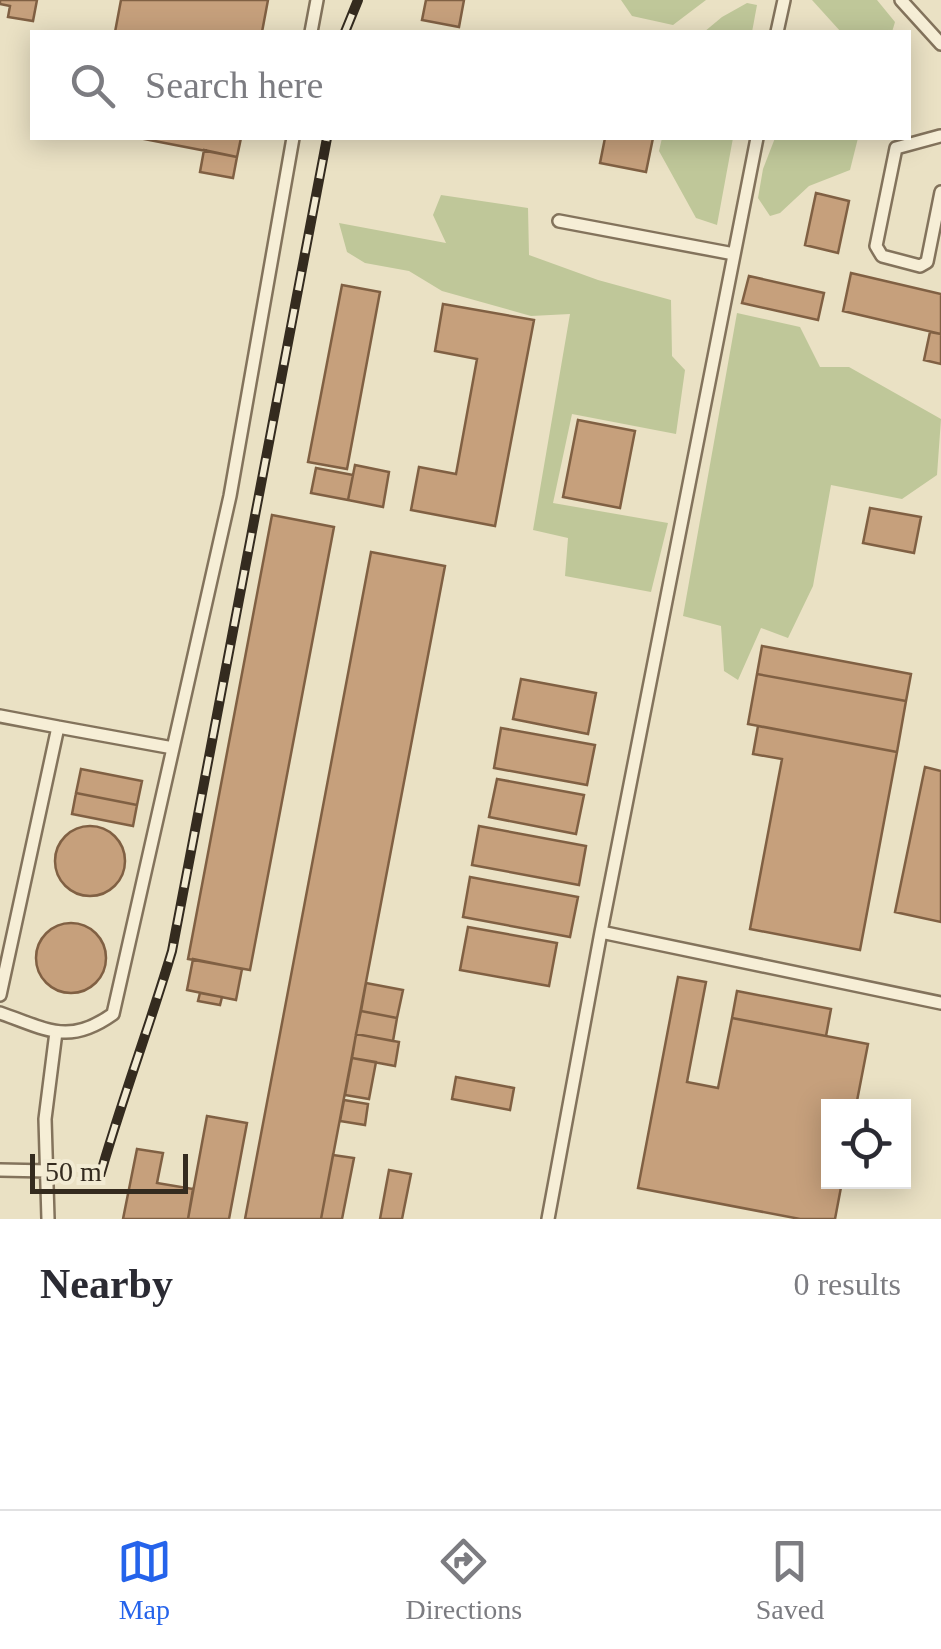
<!DOCTYPE html>
<style>
body{margin:0;font-family:Georgia,serif;background:#f2f2f3;color:#2b2b33}
.controls{position:absolute;right:30px;bottom:30px;display:grid;overflow:hidden;border-radius:0px;box-shadow:0 5px 25px #0003}
.controls button{width:90px;height:90px;display:grid;place-items:center;padding:0;border:0;border-bottom:2px solid #e1e1e2;background:#fff;color:#2b2b33;font:50px sans-serif}
.scale{position:absolute;left:30px;bottom:25px;width:158px;box-sizing:border-box;padding-left:10px;border:5px solid #342b1f;border-top:0;font-size:28px;line-height:35px;white-space:nowrap;color:#342b1f;-webkit-text-stroke:8px #f2ebd3;paint-order:stroke}
.list{margin:0;padding:0;list-style:none}
h2{display:flex;justify-content:space-between;align-items:center;height:130px;margin:0;padding:0 40px;font-size:42px}
h2 small{font-size:32px;font-weight:400;color:#7c7c81}
.icon{flex:none;width:55px;height:55px;fill:none;stroke:currentColor;stroke-width:2;stroke-linecap:round;stroke-linejoin:round}
.map{position:relative;flex:none;width:941px;height:1219px;overflow:hidden}
.search{position:absolute;background:#fff;box-shadow:0 5px 25px #0003;left:30px;right:30px;top:30px;height:110px;display:flex;align-items:center;gap:25px;box-sizing:border-box;padding:0 35px;border-radius:0px;color:#7c7c81;font-size:38px}
.sheet{height:290px;background:#fff}
nav{display:flex;justify-content:space-around;align-items:center;box-sizing:border-box;height:140px;border-top:2px solid #e1e1e2;background:#fff;font-size:28px;color:#7c7c81}
nav a{display:grid;justify-items:center;gap:5px}
nav .on{color:#2563eb}
.map>svg:first-child{display:block}
.green{fill:#bfc799}
.building{fill:#c6a07c;stroke:#806043;stroke-width:2.5}
.lines{fill:none;stroke-linecap:round;stroke-linejoin:round}
.lane-casing{stroke:#83735c;stroke-width:16}
.lane{stroke:#f6eed6;stroke-width:11}
.rail-casing{stroke:#342b1f;stroke-width:10}
.rail{stroke:#f2ebd3;stroke-width:6;stroke-dasharray:19;stroke-linecap:butt}
</style>
<div class="map">
<svg width="941" height="1219" viewBox="0 0 941 1219">
<rect width="100%" height="100%" fill="#eae1c4"/>
<path class="green" d="M 621,0 L 706,0 L 673,25 L 632,16 Z
M 812,0 L 877,0 L 895,22 L 892,32 L 841,32 Z
M 747,3 L 757,5 L 752,32 L 704,32 L 722,17 Z
M 662,138 L 733,138 L 717,225 L 696,218 L 659,151 Z
M 775,138 L 858,138 L 850,170 L 809,186 L 780,213 L 770,216 L 758,198 L 763,169 Z
M 441,195 L 528,208 L 529,255 L 598,280 L 671,300 L 672,356 L 685,370 L 676,434 L 572,414 L 553,503 L 668,523 L 651,592 L 565,576 L 568,538 L 533,530 L 570,314 L 531,316 L 442,291 L 409,271 L 365,263 L 347,252 L 339,223 L 446,243 L 433,215 Z
M 737,313 L 800,327 L 820,367 L 849,367 L 941,419 L 937,475 L 902,499 L 831,485 L 813,586 L 788,638 L 761,628 L 738,680 L 724,671 L 721,626 L 683,616 Z"/>
<path class="building" d="M 0,0 L 37,0 L 33,21 L 8,17 L 10,6 L 0,4 Z
M 121,0 L 268,0 L 262,32 L 115,32 Z
M 426,0 L 464,0 L 459,27 L 422,20 Z
M 139,138 L 241,138 L 237,157 Z
M 605,138 L 653,138 L 646,172 L 600,163 Z
M 204,150 L 237,157 L 233,178 L 200,172 Z
M 816,193 L 849,201 L 838,253 L 805,245 Z
M 851,273 L 941,294 L 941,334 L 843,311 Z
M 749,276 L 824,293 L 818,320 L 742,303 Z
M 342,285 L 380,292 L 347,469 L 308,462 Z
M 443,304 L 534,320 L 495,526 L 411,510 L 419,467 L 456,474 L 477,359 L 435,351 Z
M 930,332 L 941,334 L 941,364 L 924,360 Z
M 578,420 L 635,431 L 620,508 L 563,497 Z
M 355,465 L 389,472 L 383,507 L 348,500 Z
M 316,468 L 353,475 L 348,500 L 311,493 Z
M 870,508 L 921,517 L 914,553 L 863,543 Z
M 272,515 L 334,527 L 250,970 L 188,959 Z
M 371,552 L 445,566 L 321,1219 L 245,1219 Z
M 762,646 L 911,674 L 906,701 L 757,674 Z
M 757,674 L 906,701 L 897,752 L 748,724 Z
M 521,679 L 596,693 L 588,734 L 513,719 Z
M 758,726 L 897,752 L 860,950 L 750,929 L 782,759 L 753,754 Z
M 501,728 L 595,745 L 587,785 L 494,768 Z
M 925,767 L 941,771 L 941,922 L 895,912 Z
M 81,769 L 142,781 L 137,805 L 76,793 Z
M 497,779 L 584,795 L 576,834 L 489,817 Z
M 76,793 L 137,805 L 133,826 L 72,814 Z
M 479,826 L 586,846 L 579,885 L 472,865 Z
M55 861a35 35 0 1 1 70 0a35 35 0 1 1-70 0Z
M 470,877 L 578,897 L 570,937 L 463,917 Z
M36 958a35 35 0 1 1 70 0a35 35 0 1 1-70 0Z
M 468,927 L 557,943 L 549,986 L 460,970 Z
M 193,959 L 242,969 L 236,1000 L 187,990 Z
M 678,977 L 706,982 L 687,1082 L 718,1088 L 732,1018 L 868,1044 L 856,1106 L 828,1106 L 828,1182 L 842,1182 L 835,1219 L 800,1219 L 638,1188 Z
M 366,983 L 403,990 L 397,1018 L 361,1011 Z
M 737,991 L 831,1009 L 826,1036 L 732,1018 Z
M 200,993 L 222,997 L 220,1005 L 198,1001 Z
M 361,1011 L 397,1018 L 393,1041 L 356,1034 Z
M 356,1034 L 399,1042 L 395,1066 L 352,1058 Z
M 352,1058 L 376,1062 L 369,1099 L 345,1095 Z
M 456,1077 L 514,1088 L 510,1110 L 452,1099 Z
M 344,1100 L 368,1104 L 365,1125 L 340,1121 Z
M 207,1116 L 247,1123 L 229,1219 L 188,1219 Z
M 137,1149 L 163,1153 L 157,1183 L 193,1189 L 188,1219 L 123,1219 Z
M 333,1155 L 354,1158 L 342,1219 L 321,1219 Z
M 389,1170 L 411,1174 L 402,1219 L 380,1219 Z"/>
<g class="lines">
<defs>
<path id="lane" d="M 901,0 L 941,44
M 311,32 L 317,0
M 777,32 L 784,0
M 940,136 L 896,148 L 876,246 L 882,256 L 920,266 L 927,262 L 941,192
M 757,138 L 601,932 L 941,1003
M 559,221 L 734,254
M 0,716 L 58,727 L 0,995
M 58,727 L 173,748
M 0,1013 C 47,1029 68,1046 113,1014 L 230,496 L 293,138
M 0,1170 L 48,1171
M 48,1219 L 45,1119 L 56,1032
M 548,1219 L 601,932"/>
</defs>
<use href="#lane" class="lane-casing"/>
<use href="#lane" class="lane"/>
<defs>
<path id="rail" d="M 345,32 L 358,0
M 99,1179 C 121,1102 149,1028 172,951 L 327,138"/>
</defs>
<use href="#rail" class="rail-casing"/>
<use href="#rail" class="rail"/>
</g>
</svg>
<div class="controls">
<button><svg class="icon" aria-label="locate" viewBox="0 0 24 24"><circle cx="12" cy="12" r="6"/><path d="M12 2v4M12 18v4M2 12h4M18 12h4"/></svg></button>
</div>
<div class="scale">50 m</div>
<div class="search"><svg class="icon" aria-label="search" viewBox="0 0 24 24"><circle cx="10" cy="10" r="6"/><path d="M15 15l6 6"/></svg>Search here</div>
</div>
<section class="sheet">
<h2>Nearby<small>0 results</small></h2>
<ul class="list">
</ul>
</section>
<nav>
<a class="on"><svg class="icon" aria-label="map" viewBox="0 0 24 24"><path d="M3 6l6-2 6 2 6-2v14l-6 2-6-2-6 2zM9 4v14M15 6v14"/></svg>Map</a>
<a><svg class="icon" aria-label="directions" viewBox="0 0 24 24"><path d="M12 3l9 9-9 9-9-9zM9 14v-3h6M13 9l2 2-2 2"/></svg>Directions</a>
<a><svg class="icon" aria-label="saved" viewBox="0 0 24 24"><path d="M7 4h10v16l-5-4-5 4z"/></svg>Saved</a>
</nav>
